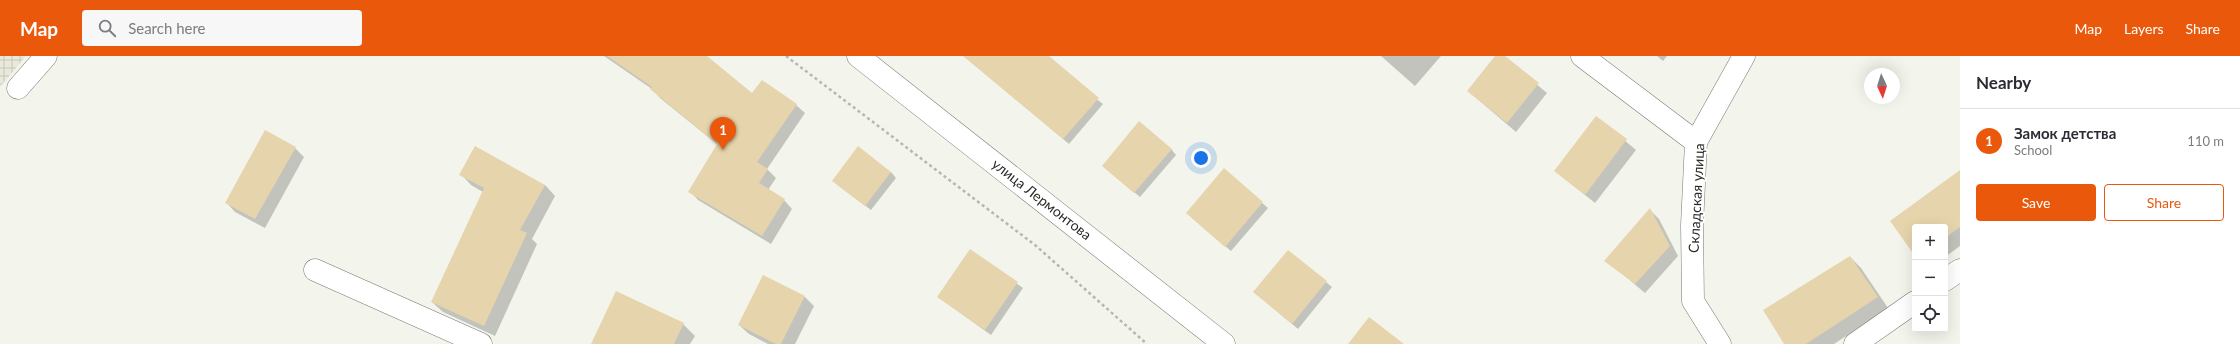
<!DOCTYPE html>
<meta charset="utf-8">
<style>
body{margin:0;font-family:Lato,sans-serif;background:#f7f7f7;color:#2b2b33}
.controls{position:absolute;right:12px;bottom:12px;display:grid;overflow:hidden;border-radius:4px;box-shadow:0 4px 16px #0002}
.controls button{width:36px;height:36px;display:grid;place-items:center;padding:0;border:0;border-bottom:1px solid #e1e1e2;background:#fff;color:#2b2b33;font:20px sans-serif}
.compass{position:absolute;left:1864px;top:12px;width:36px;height:36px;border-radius:50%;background:#fff;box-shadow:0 4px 16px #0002;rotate:176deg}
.you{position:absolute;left:1201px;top:102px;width:14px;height:14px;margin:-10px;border:3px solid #fff;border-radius:50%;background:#1a73e8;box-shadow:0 0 0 6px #1a73e833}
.badge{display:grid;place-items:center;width:26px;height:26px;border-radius:50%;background:#ea580c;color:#fff;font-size:13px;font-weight:700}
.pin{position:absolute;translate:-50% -33px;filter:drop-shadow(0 1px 2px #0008)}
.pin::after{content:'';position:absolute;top:21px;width:14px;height:12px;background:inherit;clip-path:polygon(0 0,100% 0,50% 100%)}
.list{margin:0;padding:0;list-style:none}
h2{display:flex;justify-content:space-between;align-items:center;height:52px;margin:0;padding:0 16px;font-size:17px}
h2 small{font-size:13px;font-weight:400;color:#7c7c81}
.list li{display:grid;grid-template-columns:26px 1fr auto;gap:12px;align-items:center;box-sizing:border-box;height:64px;padding:0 16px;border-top:1px solid #e1e1e2}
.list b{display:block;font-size:15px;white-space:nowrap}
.list p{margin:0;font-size:13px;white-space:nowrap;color:#7c7c81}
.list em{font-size:13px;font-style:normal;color:#7c7c81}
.actions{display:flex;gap:8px;padding:12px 16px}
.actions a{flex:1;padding:9px 0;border:1px solid #ea580c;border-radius:4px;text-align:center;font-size:14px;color:#ea580c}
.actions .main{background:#ea580c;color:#fff}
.icon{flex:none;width:22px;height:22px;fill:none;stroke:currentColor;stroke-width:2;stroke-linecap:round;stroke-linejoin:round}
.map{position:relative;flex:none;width:1960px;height:288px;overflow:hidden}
header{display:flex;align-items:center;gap:24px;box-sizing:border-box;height:56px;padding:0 20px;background:#ea580c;color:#fff}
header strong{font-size:19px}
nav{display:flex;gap:22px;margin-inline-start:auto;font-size:14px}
.search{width:280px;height:36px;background:#f7f7f7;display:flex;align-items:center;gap:10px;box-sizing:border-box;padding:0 14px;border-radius:4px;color:#7c7c81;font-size:15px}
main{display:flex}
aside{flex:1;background:#fff}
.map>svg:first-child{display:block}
.industrial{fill:url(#industrial-grid)}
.shadow{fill:#0003}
.building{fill:#e6d4ac}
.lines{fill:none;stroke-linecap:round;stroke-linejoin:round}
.minor-casing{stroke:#787871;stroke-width:23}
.secondary-casing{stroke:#787871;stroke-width:23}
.path{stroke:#b6b7b0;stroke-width:2.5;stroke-dasharray:3 3;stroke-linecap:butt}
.minor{stroke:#fff;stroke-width:22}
.secondary{stroke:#fff;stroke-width:22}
.labels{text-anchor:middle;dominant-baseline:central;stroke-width:4;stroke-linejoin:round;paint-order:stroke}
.street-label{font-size:14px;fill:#2a2a27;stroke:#fff}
</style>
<header>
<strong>Map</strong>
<div class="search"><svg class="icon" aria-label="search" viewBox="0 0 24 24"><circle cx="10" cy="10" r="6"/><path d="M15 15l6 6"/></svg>Search here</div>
<nav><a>Map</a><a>Layers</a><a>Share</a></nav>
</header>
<main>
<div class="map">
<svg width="1960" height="288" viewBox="0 0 1960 288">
<defs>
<pattern id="industrial-grid" width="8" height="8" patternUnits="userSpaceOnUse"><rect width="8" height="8" fill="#e8e9d9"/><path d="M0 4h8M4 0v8" fill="none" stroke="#c7c8ba"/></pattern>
</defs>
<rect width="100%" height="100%" fill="#f3f4eb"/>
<path class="industrial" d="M 0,0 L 26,0 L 0,31 Z"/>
<path class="shadow" d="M 604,0 L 705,0 L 752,39 L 762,25 L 796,49 L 805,57 L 767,113 L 776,122 L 768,134 L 784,144 L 792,153 L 771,188 L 698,144 L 690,135 L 718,89 L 660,42 L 652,33 Z
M 964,0 L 1040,0 L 1103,48 L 1069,88 Z
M 1381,0 L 1441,0 L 1415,30 Z
M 1496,0 L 1503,0 L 1547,37 L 1516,76 L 1468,35 Z
M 1657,0 L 1667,0 L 1663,5 Z
M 1597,61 L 1636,94 L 1595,147 L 1555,115 Z
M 295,92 L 304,101 L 265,172 L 235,156 L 226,146 Z
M 1171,93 L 1176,99 L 1140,141 L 1109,115 Z
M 1224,114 L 1268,152 L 1231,195 L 1192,162 Z
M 891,116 L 896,122 L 871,154 L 839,130 Z
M 1960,116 L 1960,190 L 1945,201 L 1945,171 L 1915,171 L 1915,198 L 1891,165 Z
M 461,118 L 545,129 L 555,140 L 532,183 L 537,188 L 495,280 L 443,256 L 432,246 L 483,136 L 471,129 Z
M 1650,154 L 1659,163 L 1678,200 L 1645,237 L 1606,204 Z
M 970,194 L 1023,232 L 991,279 L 938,241 Z
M 1288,195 L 1332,231 L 1298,273 L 1254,236 Z
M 1850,201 L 1861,212 L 1888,252 L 1834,288 L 1786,288 Z
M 805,241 L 814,250 L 795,288 L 768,288 L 749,278 L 739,269 Z
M 683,268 L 695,280 L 690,288 L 592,288 Z"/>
<path class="building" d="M 607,0 L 707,0 L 752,37 L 762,24 L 797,48 L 757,106 L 768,113 L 759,127 L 785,143 L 762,180 L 688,136 L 717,88 L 650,33 L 652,31 Z
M 963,0 L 1049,0 L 1099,42 L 1063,83 Z
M 1495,0 L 1505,0 L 1539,27 L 1507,67 L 1467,35 Z
M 1596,60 L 1627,83 L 1585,139 L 1554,115 Z
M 1139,65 L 1172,93 L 1134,137 L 1102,110 Z
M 265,74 L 296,91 L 255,163 L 225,147 Z
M 475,90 L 545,129 L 520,174 L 527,177 L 484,270 L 431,246 L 484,132 L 459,119 Z
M 858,90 L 891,116 L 865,150 L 832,125 Z
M 1224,112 L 1263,146 L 1225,191 L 1186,157 Z
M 1960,114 L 1960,171 L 1945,182 L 1945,171 L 1915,171 L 1915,200 L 1890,165 Z
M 1650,152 L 1670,190 L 1635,228 L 1604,205 Z
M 970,193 L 1018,226 L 985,274 L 937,241 Z
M 1288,194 L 1327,225 L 1292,268 L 1253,236 Z
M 1850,200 L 1878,241 L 1806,288 L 1784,288 L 1763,254 Z
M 763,219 L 805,240 L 781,288 L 776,288 L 738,269 Z
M 616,235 L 684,267 L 674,288 L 591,288 Z
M 1369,261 L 1404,288 L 1348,288 Z"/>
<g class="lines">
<defs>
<path id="minor" d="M 1582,0 L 1696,86
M 18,32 L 46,0
M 315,214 L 481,288
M 1945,224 L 1960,214
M 1720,288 L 1693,245 L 1692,169 L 1696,86 L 1744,0
M 1855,288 L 1915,246"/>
<path id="secondary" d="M 858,0 L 1224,288"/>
</defs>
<use href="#minor" class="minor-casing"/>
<use href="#secondary" class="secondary-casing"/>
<path class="path" d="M 786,0 L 1035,189 L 1147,288"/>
<use href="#minor" class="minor"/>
<use href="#secondary" class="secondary"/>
</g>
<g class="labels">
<g class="street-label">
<text transform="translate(1696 142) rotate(-87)">Складская улица</text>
<text transform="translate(1042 143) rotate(38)">улица Лермонтова</text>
</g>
</g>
</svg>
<div class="controls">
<button>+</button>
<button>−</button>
<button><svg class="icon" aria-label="locate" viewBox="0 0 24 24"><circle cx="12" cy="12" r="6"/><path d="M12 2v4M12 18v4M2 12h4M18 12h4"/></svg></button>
</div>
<svg class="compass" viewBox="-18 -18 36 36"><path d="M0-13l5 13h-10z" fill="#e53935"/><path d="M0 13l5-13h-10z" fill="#7c7c81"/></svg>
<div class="you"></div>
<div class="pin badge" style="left:723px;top:94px">1</div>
</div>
<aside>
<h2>Nearby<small></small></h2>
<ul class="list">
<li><span class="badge">1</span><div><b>Замок детства</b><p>School</p></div><em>110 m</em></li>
</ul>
<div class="actions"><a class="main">Save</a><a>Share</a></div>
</aside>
</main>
